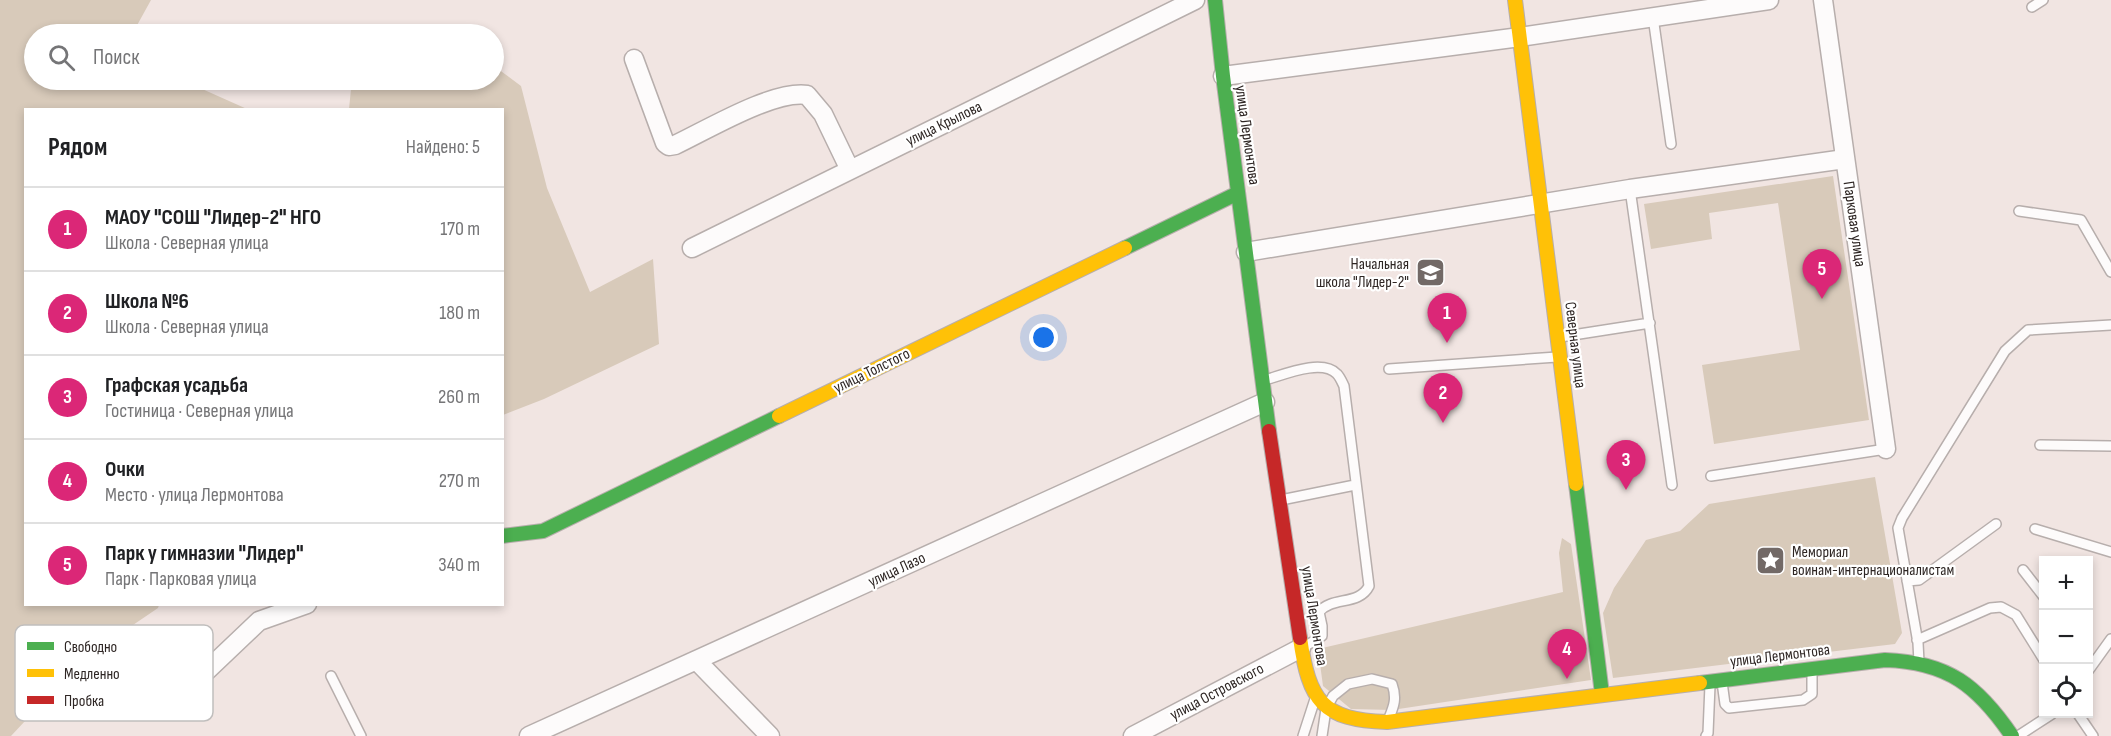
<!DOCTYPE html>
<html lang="ru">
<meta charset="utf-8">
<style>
body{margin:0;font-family:"Sofia Sans Condensed",sans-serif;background:#f2f2f2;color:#202124}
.controls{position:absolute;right:18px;bottom:18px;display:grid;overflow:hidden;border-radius:0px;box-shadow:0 3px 9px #0003}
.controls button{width:54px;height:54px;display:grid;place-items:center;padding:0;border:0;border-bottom:2px solid #e0e0e0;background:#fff;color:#202124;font:30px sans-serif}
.you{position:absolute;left:1044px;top:338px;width:21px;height:21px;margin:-15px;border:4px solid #fff;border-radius:50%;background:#1a73e8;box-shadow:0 0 0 9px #1a73e833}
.badge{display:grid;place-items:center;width:39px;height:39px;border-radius:50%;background:#db2777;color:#fff;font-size:20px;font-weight:700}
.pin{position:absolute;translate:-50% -50px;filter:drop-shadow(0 2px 3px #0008)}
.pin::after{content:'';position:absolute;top:32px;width:21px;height:18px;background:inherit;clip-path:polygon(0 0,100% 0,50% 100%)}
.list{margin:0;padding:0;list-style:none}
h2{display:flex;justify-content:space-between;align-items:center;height:78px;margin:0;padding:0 24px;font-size:26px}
h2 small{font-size:20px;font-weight:400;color:#757577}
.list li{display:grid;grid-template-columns:39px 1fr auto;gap:18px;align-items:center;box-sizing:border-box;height:84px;padding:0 24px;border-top:2px solid #e0e0e0}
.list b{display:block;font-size:22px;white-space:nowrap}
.list p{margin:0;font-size:20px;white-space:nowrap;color:#757577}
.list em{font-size:20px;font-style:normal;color:#757577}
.icon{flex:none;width:33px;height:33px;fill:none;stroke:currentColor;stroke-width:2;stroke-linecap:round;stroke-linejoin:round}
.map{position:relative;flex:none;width:2111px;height:736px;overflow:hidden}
.search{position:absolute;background:#fff;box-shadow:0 3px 9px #0003;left:24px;top:24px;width:480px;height:66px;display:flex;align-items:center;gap:15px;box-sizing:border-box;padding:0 21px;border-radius:33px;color:#757577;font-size:22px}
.panel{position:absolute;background:#fff;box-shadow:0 3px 9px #0003;left:24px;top:108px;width:480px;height:498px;border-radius:0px}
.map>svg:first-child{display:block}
.green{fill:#d8caba}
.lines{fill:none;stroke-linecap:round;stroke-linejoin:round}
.lane-casing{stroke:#b7aeac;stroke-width:12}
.street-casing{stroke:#b7aeac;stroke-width:21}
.fast-casing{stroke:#b7aeac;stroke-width:16}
.slow-casing{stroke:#b7aeac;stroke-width:16}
.jam-casing{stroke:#b7aeac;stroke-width:16}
.lane{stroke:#fdfbfb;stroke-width:9}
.street{stroke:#fdfbfb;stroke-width:18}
.fast{stroke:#4caf50;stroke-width:14}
.slow{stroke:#ffc107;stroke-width:14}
.jam{stroke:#c62828;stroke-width:14}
.labels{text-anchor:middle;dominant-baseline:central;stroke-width:4.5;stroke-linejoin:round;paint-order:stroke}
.street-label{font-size:16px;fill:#2e2624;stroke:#fff}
.poi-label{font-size:16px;fill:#2e2624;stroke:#fff;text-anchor:end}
.key{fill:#fff;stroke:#c0bebd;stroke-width:1.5}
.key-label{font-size:16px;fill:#2e2624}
</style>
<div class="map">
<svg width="2111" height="736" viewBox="0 0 2111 736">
<rect width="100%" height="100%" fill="#f1e5e2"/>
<path class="green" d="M 0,0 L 151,0 L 135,29 L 137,34 L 34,34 L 34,80 L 182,80 L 247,109 L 26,110 L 26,604 L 159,605 L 158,608 L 83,659 L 11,736 L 0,736 Z
M 494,66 L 521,86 L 547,188 L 590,292 L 653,259 L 659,344 L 544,399 L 503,415 L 502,110 L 349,109 L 351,89 L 359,80 L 494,80 Z
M 1833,176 L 1869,420 L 1714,444 L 1702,365 L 1800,350 L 1778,203 L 1709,213 L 1712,239 L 1651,249 L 1644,204 Z
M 1875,477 L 1902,633 L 1895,644 L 1613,678 L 1603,613 L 1614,588 L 1646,540 L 1680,531 L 1709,504 Z
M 1562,538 L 1571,544 L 1591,680 L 1392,710 L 1351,709 L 1323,686 L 1318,649 L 1563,592 L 1559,553 Z"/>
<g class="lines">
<defs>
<path id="lane" d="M 2032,7 L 2043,0
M 1653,17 L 1671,144
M 1630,189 L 1672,485
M 2019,211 L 2081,220 L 2111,272
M 1560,337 L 1650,323
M 1389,369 L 1557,357
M 1265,380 C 1283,375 1322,358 1337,374 C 1340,377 1342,382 1344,386 L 1369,586 C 1359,606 1332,596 1319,612 L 1322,626 L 1322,636 L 1304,647
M 2040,445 L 2111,446
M 1711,476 L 1886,449
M 1281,500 L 1355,485
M 2035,529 L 2111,552
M 2023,570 L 2044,597
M 1907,581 L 1919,580 L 1996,524
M 1917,640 L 1990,608 L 2001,607 L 2016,615 L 2044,660
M 1919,662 L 1918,643 L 1898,528 L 1902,518 L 2005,351 L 2028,330 L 2111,325
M 2088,671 L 2111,639
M 331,676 L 361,736
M 1722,682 L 1725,704 L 1729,708 L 1803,700 L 1812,694 L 1812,671
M 2078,714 L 2093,736
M 1303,736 L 1315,699
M 1322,736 L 1326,709 L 1333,696 L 1348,684 L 1372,679 L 1392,684 C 1397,698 1394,706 1389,718
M 1706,736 L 1708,733 L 1710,685
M 2018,736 L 2052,714"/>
<path id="street" d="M 1823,0 L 1886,449
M 634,59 L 665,143 L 669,146 L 675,145 C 707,130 773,90 807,95 L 823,114 L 850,170
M 1223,76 L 1520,37 L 1769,0
M 692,248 L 1195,0
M 1246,252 L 1630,189 L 1845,159
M 697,661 L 770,736
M 198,679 L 259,621 L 307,604
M 529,736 L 1265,402
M 1133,736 L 1301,648"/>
<path id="fast" d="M 1215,0 L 1223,76 L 1269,431
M 1125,248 L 1238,193
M 1576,484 L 1602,694
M 502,536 L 543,531 L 779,416
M 1700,683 L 1885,660 C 1948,662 1978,686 2012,736"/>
<path id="slow" d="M 1515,0 L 1576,484
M 779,416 L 1125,248
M 1300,638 C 1309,701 1322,720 1387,722 L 1700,683"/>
<path id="jam" d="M 1269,431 L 1300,638"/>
</defs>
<use href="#lane" class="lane-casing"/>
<use href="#street" class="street-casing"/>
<use href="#fast" class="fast-casing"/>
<use href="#slow" class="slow-casing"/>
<use href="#jam" class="jam-casing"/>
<use href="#lane" class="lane"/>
<use href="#street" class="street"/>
<use href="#fast" class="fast"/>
<use href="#slow" class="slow"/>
<use href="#jam" class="jam"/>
</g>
<defs>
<symbol id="school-square" viewBox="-11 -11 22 22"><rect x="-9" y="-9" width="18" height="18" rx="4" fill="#726966" stroke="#fff"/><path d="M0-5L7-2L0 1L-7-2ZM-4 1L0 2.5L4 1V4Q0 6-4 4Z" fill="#fff"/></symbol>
<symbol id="sight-square" viewBox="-11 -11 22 22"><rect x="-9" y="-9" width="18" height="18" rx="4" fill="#726966" stroke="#fff"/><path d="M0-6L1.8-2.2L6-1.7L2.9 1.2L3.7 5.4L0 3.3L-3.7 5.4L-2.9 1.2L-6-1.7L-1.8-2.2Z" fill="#fff"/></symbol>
</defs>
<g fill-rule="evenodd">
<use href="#school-square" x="1414" y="256" width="33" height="33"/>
<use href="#sight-square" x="1754" y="544" width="33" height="33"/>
</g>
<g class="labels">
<g class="street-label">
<text transform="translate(944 124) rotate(-26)">улица Крылова</text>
<text transform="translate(1247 135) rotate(82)">улица Лермонтова</text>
<text transform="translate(1854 224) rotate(82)">Парковая улица</text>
<text transform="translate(1575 345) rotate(83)">Северная улица</text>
<text transform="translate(872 371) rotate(-26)">улица Толстого</text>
<text transform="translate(897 570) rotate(-25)">улица Лазо</text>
<text transform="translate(1314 616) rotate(81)">улица Лермонтова</text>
<text transform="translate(1780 656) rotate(-7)">улица Лермонтова</text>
<text transform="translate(1217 692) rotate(-28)">улица Островского</text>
</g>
<g class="poi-label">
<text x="1409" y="264">Начальная<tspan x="1409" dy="18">школа "Лидер-2"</tspan></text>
<text x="1792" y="552" text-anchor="start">Мемориал<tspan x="1792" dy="18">воинам-интернационалистам</tspan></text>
</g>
</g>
<rect x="15" y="625" width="198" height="96" rx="9" class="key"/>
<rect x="27" y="642" width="27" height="8" fill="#4caf50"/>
<rect x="27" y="669" width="27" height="8" fill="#ffc107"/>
<rect x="27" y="696" width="27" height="8" fill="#c62828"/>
<g class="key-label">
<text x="64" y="652">Свободно</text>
<text x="64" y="679">Медленно</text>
<text x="64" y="706">Пробка</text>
</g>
</svg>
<div class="controls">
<button>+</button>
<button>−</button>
<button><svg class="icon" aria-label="locate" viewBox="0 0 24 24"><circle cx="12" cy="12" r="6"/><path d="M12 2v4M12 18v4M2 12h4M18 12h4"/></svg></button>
</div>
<div class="you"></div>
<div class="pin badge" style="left:1447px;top:343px">1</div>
<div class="pin badge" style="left:1443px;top:423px">2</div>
<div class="pin badge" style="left:1626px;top:490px">3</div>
<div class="pin badge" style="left:1567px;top:679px">4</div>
<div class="pin badge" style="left:1822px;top:299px">5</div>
<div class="search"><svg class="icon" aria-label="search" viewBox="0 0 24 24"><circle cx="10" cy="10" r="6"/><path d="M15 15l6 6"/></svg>Поиск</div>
<section class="panel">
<h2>Рядом<small>Найдено: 5</small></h2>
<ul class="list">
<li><span class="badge">1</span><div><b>МАОУ &quot;СОШ &quot;Лидер-2&quot; НГО</b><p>Школа · Северная улица</p></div><em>170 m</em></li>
<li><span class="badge">2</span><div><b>Школа №6</b><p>Школа · Северная улица</p></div><em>180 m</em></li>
<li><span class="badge">3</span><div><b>Графская усадьба</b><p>Гостиница · Северная улица</p></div><em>260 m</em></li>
<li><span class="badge">4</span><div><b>Очки</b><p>Место · улица Лермонтова</p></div><em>270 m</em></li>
<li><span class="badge">5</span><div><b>Парк у гимназии &quot;Лидер&quot;</b><p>Парк · Парковая улица</p></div><em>340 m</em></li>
</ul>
</section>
</div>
